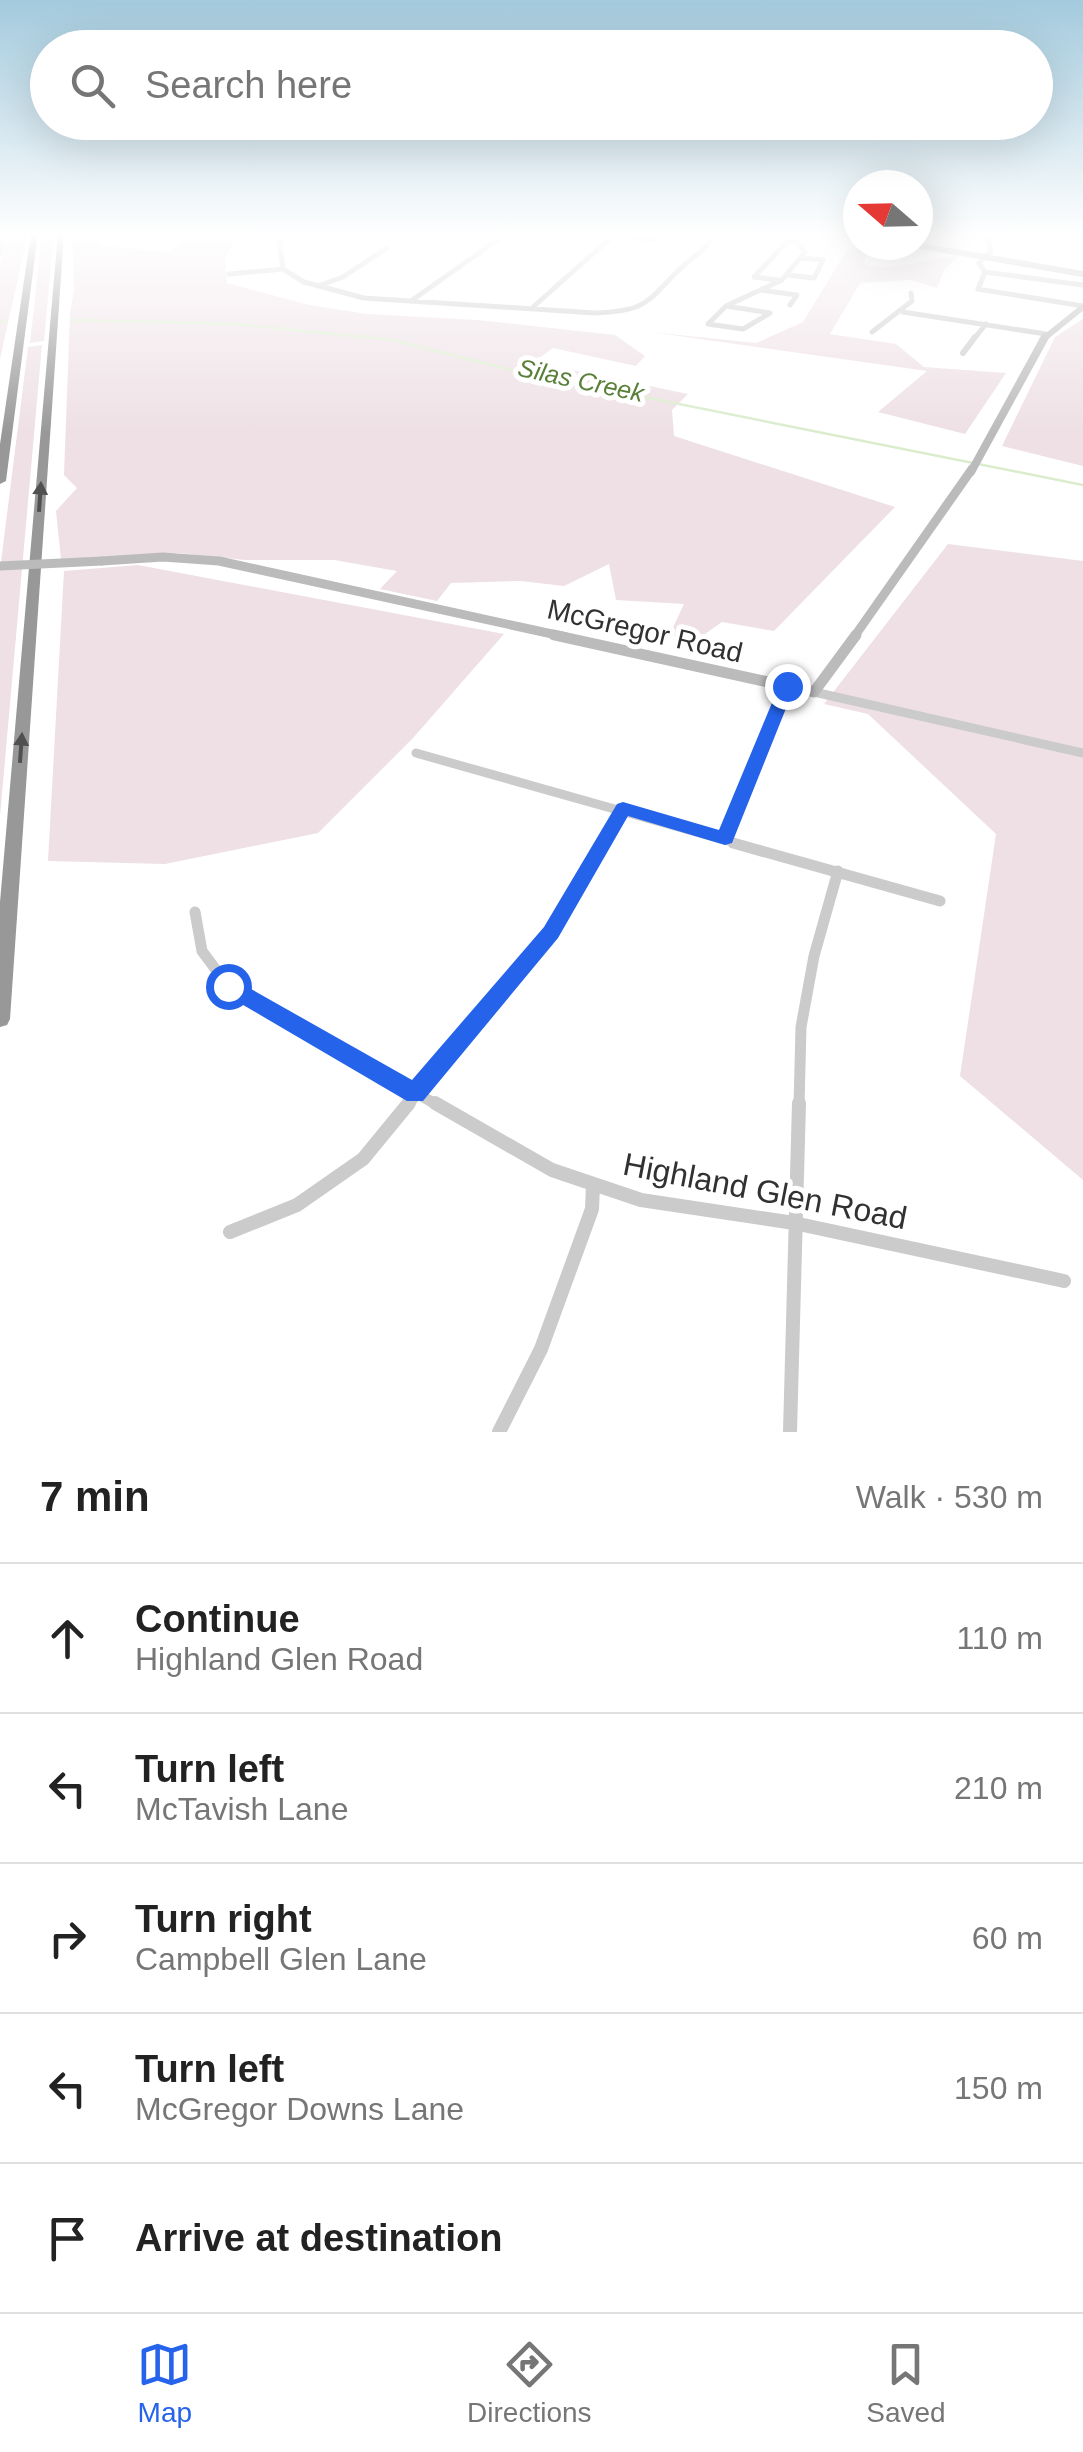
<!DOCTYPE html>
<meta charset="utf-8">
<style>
body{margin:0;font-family:Helvetica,sans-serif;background:#f2f2f2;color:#222}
.compass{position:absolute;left:843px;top:170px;width:90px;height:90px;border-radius:50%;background:#fff;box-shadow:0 10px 40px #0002;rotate:290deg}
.stop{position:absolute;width:30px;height:30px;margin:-22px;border:8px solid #2563eb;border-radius:50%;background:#fff}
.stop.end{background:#2563eb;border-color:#fff;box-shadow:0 2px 10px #0008}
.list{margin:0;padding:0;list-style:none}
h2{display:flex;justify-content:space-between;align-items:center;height:130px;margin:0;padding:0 40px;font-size:42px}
h2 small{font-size:32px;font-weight:400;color:#767676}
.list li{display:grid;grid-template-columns:65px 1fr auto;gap:30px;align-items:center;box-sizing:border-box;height:150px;padding:0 40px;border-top:2px solid #e0e0e0}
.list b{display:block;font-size:38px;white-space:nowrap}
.list p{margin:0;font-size:32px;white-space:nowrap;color:#767676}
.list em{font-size:32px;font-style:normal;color:#767676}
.icon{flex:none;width:55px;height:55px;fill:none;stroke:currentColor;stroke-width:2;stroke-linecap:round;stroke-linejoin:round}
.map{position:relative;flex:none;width:1083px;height:1432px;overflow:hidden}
.search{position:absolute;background:#fff;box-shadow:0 10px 40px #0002;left:30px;right:30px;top:30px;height:110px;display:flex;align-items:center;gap:25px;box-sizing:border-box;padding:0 35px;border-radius:55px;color:#767676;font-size:38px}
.sheet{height:880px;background:#fff}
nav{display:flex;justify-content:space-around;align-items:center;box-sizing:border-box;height:140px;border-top:2px solid #e0e0e0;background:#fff;font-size:28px;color:#767676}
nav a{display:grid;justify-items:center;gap:5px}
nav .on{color:#2563eb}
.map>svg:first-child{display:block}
.green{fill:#eee0e5}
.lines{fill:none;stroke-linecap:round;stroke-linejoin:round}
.stream{stroke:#dbeccd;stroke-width:2.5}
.street-far4{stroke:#cbcbcb;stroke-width:5}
.street-far3{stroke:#cbcbcb;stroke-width:6}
.street-far2{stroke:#cbcbcb;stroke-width:9}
.street-far1{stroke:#cbcbcb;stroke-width:11}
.street{stroke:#cbcbcb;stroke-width:14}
.secondary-far3{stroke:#bbb;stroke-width:6}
.secondary-far2{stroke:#bbb;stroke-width:8}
.secondary-far1{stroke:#bbb;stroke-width:9}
.secondary{stroke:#bbb;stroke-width:11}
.highway{fill:#989898;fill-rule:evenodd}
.secondary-bridge{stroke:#bbb;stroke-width:9}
.oneway{fill:#505050}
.route{fill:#2563eb}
.labels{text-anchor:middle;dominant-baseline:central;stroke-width:10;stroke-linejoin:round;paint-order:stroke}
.far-water-label{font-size:25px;font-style:italic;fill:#598039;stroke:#fff}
.street-label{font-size:28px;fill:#313131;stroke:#fff}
.near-street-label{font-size:32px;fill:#313131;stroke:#fff}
</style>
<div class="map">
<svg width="1083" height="1432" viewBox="0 0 1083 1432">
<rect width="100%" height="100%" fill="#fff"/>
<path class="green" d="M 8,233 L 28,233 L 0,359 L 0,264 Z
M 42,233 L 54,233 L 44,341 L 30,343 Z
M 72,233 L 86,233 L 105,246 L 170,252 L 189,233 L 239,233 L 225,258 L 227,283 L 309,305 L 367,314 L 478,320 L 615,335 L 645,356 L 636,366 L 553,348 L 534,362 L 688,394 L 672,410 L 674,436 L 895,507 L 774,631 L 722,622 L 702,636 L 669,636 L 684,604 L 616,600 L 609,564 L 564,586 L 521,581 L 451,583 L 437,601 L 380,589 L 397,571 L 334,560 L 245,560 L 178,553 L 61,559 L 56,511 L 77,488 L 64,475 L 70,313 L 74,290 Z
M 848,248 L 866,250 L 864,264 C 891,274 927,257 957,257 L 944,270 L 937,288 L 911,280 L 860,283 L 830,334 L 896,344 L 924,367 L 1006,373 L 965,434 L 878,412 L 927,371 L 650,332 L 756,343 L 803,322 Z
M 1083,319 L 1083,466 L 1002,446 L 1055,337 Z
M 42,345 L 0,816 L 0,570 L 28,347 Z
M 948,544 L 1083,561 L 1083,1180 L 960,1076 L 996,834 L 868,714 L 824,704 Z
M 138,565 L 504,634 L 413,738 L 318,833 L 165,864 L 48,861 L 64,571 Z"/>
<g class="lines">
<path class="stream" d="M 72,320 L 235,324 L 393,340 L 519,372 L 1083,485
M 0,322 L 6,321"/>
<path class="street-far4" d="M 278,233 L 283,269 L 304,282 L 364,298 L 595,313 C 650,311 646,301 682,267 C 696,254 707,250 715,233
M 598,233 L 656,240
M 968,233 L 990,237
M 996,233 L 988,241 L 991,251 L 979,263 L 985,272 L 978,289 L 1083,306
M 0,253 L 4,233
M 985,272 L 1083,285
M 229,274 L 283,269
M 788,275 L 814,278 L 823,260 L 802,258
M 778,280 L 754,277 L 787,242 L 797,241
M 318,286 L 343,277 L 387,248
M 760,290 L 797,295 L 790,305
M 411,301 L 507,233
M 726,306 L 770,313 L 743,329 L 708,324 Z
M 726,306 L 782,280 L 805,252 L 789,233
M 533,307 L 614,235
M 903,312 L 1046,334
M 872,332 L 912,301 L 911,293
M 973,340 L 986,324"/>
<path class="street-far3" d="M 963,353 L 975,337"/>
<path class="street-far2" d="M 814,692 L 1083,753
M 416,753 L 742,845
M 725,838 L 787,686
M 602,845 L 623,809"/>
<path class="street-far1" d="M 733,843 L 940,901
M 195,912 L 202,951 L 228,986 L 439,1106
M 407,1106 L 551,932 L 603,843
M 799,1106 L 801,1027 L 814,956 L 838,871"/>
<path class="street" d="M 435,1103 L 552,1170 L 641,1200 L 794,1223 L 1064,1281
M 230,1232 L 297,1205 L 363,1159 L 409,1103
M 499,1432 L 541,1349 L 592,1209 L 593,1185
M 790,1432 L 799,1103"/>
<path class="secondary-far3" d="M 834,233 L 858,237
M 916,245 L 1083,274
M 1042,340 L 1083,307"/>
<path class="secondary-far2" d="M 971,472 L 1045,337"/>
<path class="secondary-far1" d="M 102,561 L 163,557 L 219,561 L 566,637
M 854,637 L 972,469"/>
<path class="secondary" d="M 554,635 L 814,692 L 856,635"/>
<path class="highway" d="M 31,233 L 38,233 L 6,481 L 0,484 L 0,444 Z
M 58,233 L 64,233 L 10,1019 L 7,1025 L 0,1027 L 0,902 Z"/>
<path class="secondary-bridge" d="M 0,566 L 102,561"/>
</g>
<defs><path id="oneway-solid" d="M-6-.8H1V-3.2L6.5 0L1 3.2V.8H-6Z" transform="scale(2.5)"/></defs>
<g class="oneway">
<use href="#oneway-solid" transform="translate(40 497) rotate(-86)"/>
<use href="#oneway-solid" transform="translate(21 748) rotate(-86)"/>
</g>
<linearGradient id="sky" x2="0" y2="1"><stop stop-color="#a3cadd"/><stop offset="0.54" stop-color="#fff"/><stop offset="1" stop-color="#fff" stop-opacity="0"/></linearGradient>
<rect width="1083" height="434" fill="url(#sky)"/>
<path class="route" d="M 787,681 L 795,686 L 732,843 L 725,845 L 628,816 L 558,938 L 423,1101 L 407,1101 L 221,992 L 217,986 L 221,980 L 235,980 L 412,1080 L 544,927 L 617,804 L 623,802 L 719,830 L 779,686 Z"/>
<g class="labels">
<g class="far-water-label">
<text transform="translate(581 380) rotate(12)">Silas Creek</text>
</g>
<g class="street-label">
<text transform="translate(645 631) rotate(13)">McGregor Road</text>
</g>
<g class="near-street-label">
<text transform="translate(765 1191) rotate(11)">Highland Glen Road</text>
</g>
</g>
</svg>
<svg class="compass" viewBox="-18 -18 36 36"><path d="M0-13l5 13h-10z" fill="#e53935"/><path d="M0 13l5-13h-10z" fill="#767676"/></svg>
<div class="stop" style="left:228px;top:986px"></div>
<div class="stop end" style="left:787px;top:686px"></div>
<div class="search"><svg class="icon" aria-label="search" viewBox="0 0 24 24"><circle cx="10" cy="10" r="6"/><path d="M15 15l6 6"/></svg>Search here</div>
</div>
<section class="sheet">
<h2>7 min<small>Walk · 530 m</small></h2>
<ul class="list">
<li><svg class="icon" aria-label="ahead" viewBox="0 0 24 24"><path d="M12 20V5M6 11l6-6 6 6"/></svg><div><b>Continue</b><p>Highland Glen Road</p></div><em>110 m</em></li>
<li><svg class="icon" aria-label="left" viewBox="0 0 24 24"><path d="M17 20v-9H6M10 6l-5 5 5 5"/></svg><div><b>Turn left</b><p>McTavish Lane</p></div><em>210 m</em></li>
<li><svg class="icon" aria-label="right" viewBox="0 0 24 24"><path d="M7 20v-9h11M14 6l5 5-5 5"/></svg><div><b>Turn right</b><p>Campbell Glen Lane</p></div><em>60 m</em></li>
<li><svg class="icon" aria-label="left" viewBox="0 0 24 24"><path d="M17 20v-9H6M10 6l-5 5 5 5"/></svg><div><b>Turn left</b><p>McGregor Downs Lane</p></div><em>150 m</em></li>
<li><svg class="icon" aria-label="arrive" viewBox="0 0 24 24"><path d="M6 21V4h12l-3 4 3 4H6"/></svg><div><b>Arrive at destination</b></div></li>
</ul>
</section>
<nav>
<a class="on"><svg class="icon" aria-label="map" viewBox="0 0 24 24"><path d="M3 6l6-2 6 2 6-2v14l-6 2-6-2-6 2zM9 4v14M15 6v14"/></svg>Map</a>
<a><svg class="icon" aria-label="directions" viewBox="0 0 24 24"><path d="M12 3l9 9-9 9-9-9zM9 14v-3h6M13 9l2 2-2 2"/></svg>Directions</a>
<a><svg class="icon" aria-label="saved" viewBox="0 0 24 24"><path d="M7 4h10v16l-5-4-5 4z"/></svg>Saved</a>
</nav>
